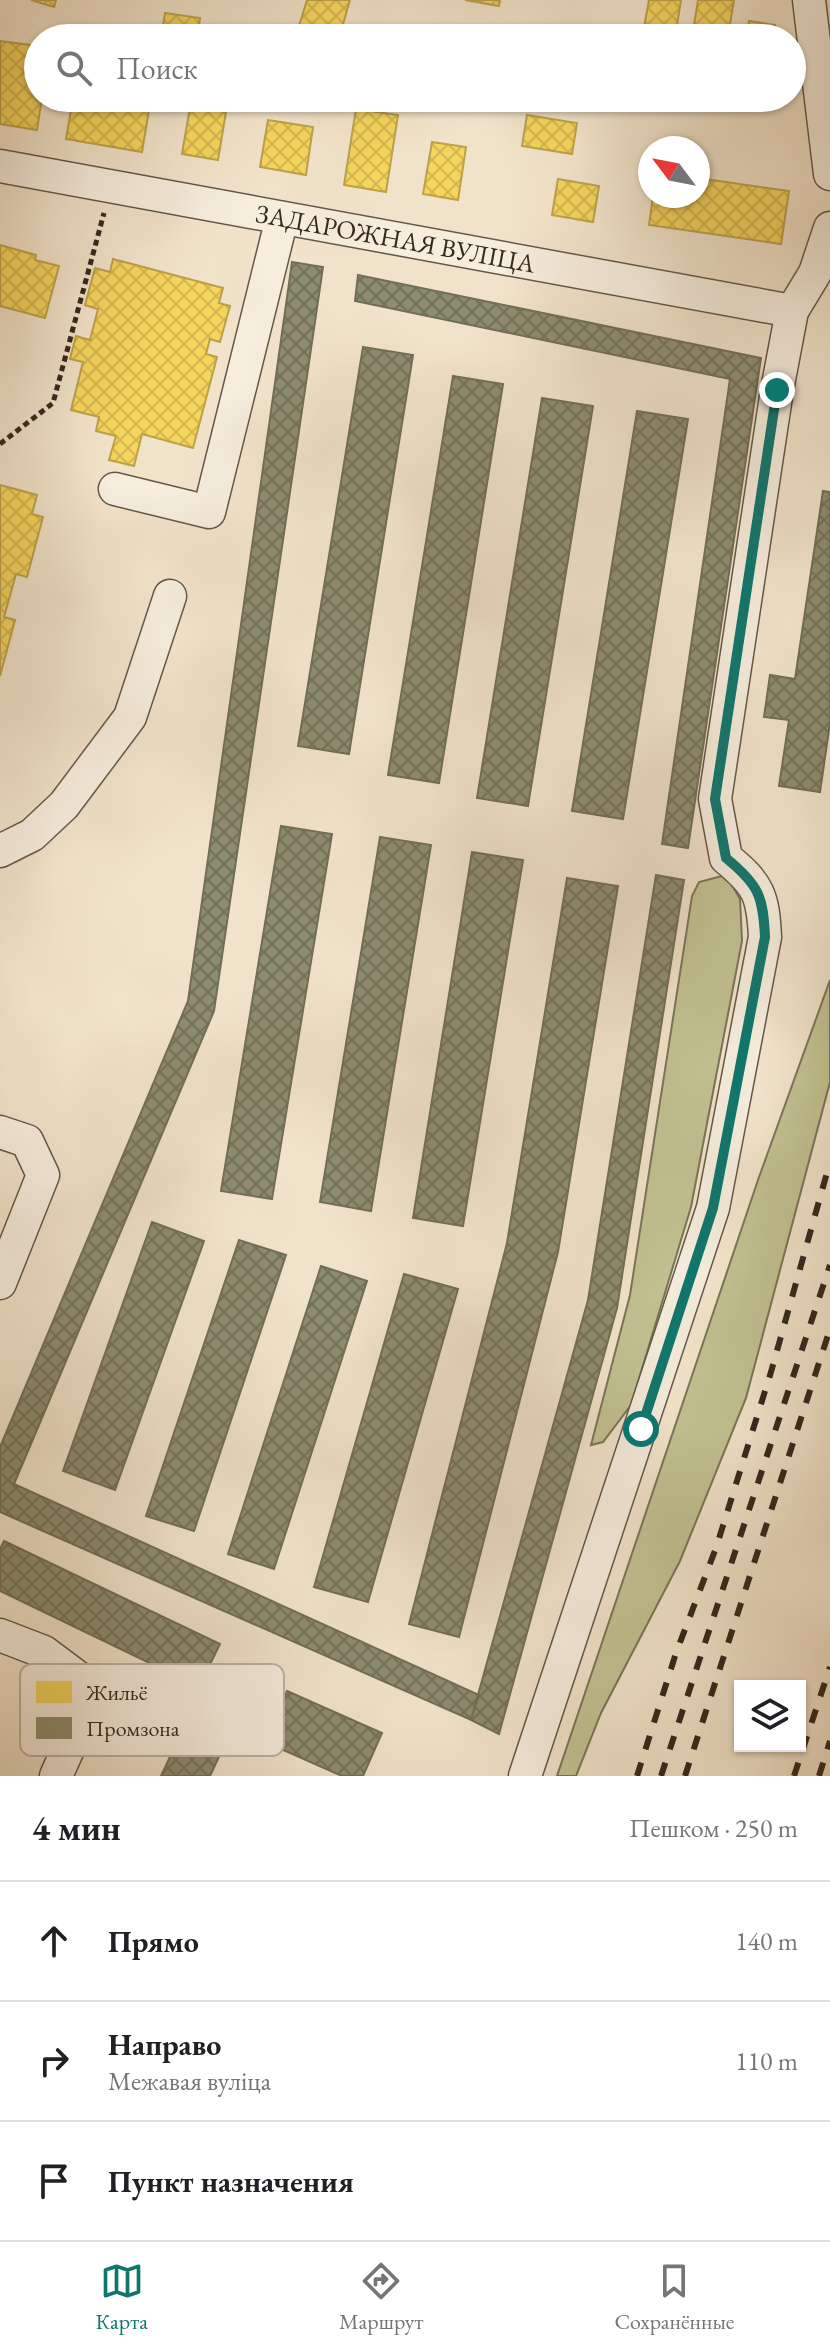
<!DOCTYPE html>
<html lang="ru">
<meta charset="utf-8">
<style>
body{margin:0;font-family:"EB Garamond",serif;background:#f6f6f6;color:#202124}
.controls{position:absolute;right:24px;bottom:24px;display:grid;overflow:hidden;border-radius:0px;box-shadow:0 2px 6px #0004}
.controls button{width:72px;height:72px;display:grid;place-items:center;padding:0;border:0;border-bottom:2px solid #e0e0e0;background:#fff;color:#202124;font:40px sans-serif}
.compass{position:absolute;left:638px;top:136px;width:72px;height:72px;border-radius:50%;background:#fff;box-shadow:0 2px 6px #0004;rotate:302deg}
.stop{position:absolute;width:24px;height:24px;margin:-18px;border:6px solid #0f766e;border-radius:50%;background:#fff}
.stop.end{background:#0f766e;border-color:#fff;box-shadow:0 2px 8px #0008}
.list{margin:0;padding:0;list-style:none}
h2{display:flex;justify-content:space-between;align-items:center;height:104px;margin:0;padding:0 32px;font-size:34px}
h2 small{font-size:26px;font-weight:400;color:#757577}
.list li{display:grid;grid-template-columns:52px 1fr auto;gap:24px;align-items:center;box-sizing:border-box;height:120px;padding:0 32px;border-top:2px solid #e0e0e0}
.list b{display:block;font-size:30px;white-space:nowrap}
.list p{margin:0;font-size:26px;white-space:nowrap;color:#757577}
.list em{font-size:26px;font-style:normal;color:#757577}
.icon{flex:none;width:44px;height:44px;fill:none;stroke:currentColor;stroke-width:2;stroke-linecap:round;stroke-linejoin:round}
.map{position:relative;flex:none;width:830px;height:1776px;overflow:hidden}
.search{position:absolute;background:#fff;box-shadow:0 2px 6px #0004;left:24px;right:24px;top:24px;height:88px;display:flex;align-items:center;gap:20px;box-sizing:border-box;padding:0 28px;border-radius:44px;color:#757577;font-size:30px}
.sheet{height:464px;background:#fff}
nav{display:flex;justify-content:space-around;align-items:center;box-sizing:border-box;height:112px;border-top:2px solid #e0e0e0;background:#fff;font-size:22px;color:#757577}
nav a{display:grid;justify-items:center;gap:4px}
nav .on{color:#0f766e}
.map>svg:first-child{display:block}
.grass{fill:#c1c192;stroke:#7a7558;stroke-width:2}
.homes{fill:url(#homes-cross-hatch);stroke:#bca149;stroke-width:2}
.industry{fill:url(#industry-cross-hatch);stroke:#726e56;stroke-width:2}
.lines{fill:none;stroke-linecap:round;stroke-linejoin:round}
.minor-casing{stroke:#635849;stroke-width:35}
.path{stroke:#34291e;stroke-width:5;stroke-dasharray:6 4;stroke-linecap:butt}
.minor{stroke:#f6eddd;stroke-width:32}
.rail{stroke:#34291e;stroke-width:6;stroke-dasharray:14 14;stroke-linecap:butt}
.route{stroke:#0f766e;stroke-width:10}
.labels{text-anchor:middle;dominant-baseline:central;stroke-width:8;stroke-linejoin:round;paint-order:stroke}
.street-label{font-size:26px;fill:#34291e;stroke:#f6eddd}
.key{fill:#f6eddd;stroke:#bcb2a4;stroke-width:2}
.key-label{font-size:22px;fill:#34291e}
</style>
<div class="map">
<svg width="830" height="1776" viewBox="0 0 830 1776">
<defs>
<pattern id="homes-cross-hatch" width="8" height="8" patternUnits="userSpaceOnUse" patternTransform="scale(2)"><rect width="8" height="8" fill="#f6d55c"/><path d="M0 0l8 8M0 8l8-8" fill="none" stroke="#d4b750"/></pattern>
<pattern id="industry-cross-hatch" width="8" height="8" patternUnits="userSpaceOnUse" patternTransform="scale(2)"><rect width="8" height="8" fill="#8c8c6e"/><path d="M0 0l8 8M0 8l8-8" fill="none" stroke="#73725a"/></pattern>
</defs>
<rect width="100%" height="100%" fill="#f1e3ca"/>
<filter id="stains"><feTurbulence type="fractalNoise" baseFrequency=".0025" numOctaves="4"/><feColorMatrix values="0 0 0 0 .2 0 0 0 0 .09 0 0 0 0 .02 0 0 0 .5 -.17"/></filter>
<radialGradient id="worn" r=".72"><stop offset=".6" stop-color="#630" stop-opacity="0"/><stop offset="1" stop-color="#630" stop-opacity=".3"/></radialGradient>
<path class="grass" d="M 726,875 L 740,899 L 742,941 L 691,1207 L 631,1405 L 603,1442 L 591,1445 L 630,1295 L 692,896 L 699,882 Z
M 830,980 L 830,1082 L 746,1398 L 680,1561 L 601,1713 L 576,1776 L 557,1776 L 758,1180 Z"/>
<path class="homes" d="M 31,0 L 56,0 L 54,7 Z
M 307,0 L 350,0 L 339,38 L 299,26 Z
M 465,0 L 500,0 L 499,6 Z
M 649,0 L 681,0 L 675,38 L 642,38 Z
M 698,0 L 734,0 L 729,30 L 694,25 Z
M 165,13 L 200,18 L 197,38 L 161,38 Z
M 749,21 L 775,25 L 772,38 L 746,38 Z
M 0,41 L 38,46 L 38,98 L 42,98 L 37,130 L 0,124 Z
M 73,98 L 151,98 L 142,152 L 66,139 Z
M 314,98 L 340,98 L 338,108 L 313,102 Z
M 190,107 L 226,112 L 218,160 L 182,154 Z
M 356,109 L 398,115 L 386,192 L 344,185 Z
M 527,115 L 577,123 L 572,154 L 522,146 Z
M 268,120 L 313,127 L 306,175 L 260,167 Z
M 432,142 L 466,147 L 458,200 L 423,194 Z
M 698,178 L 789,191 L 781,244 L 649,225 L 653,196 L 698,196 Z
M 558,179 L 599,186 L 593,222 L 552,215 Z
M 0,245 L 36,255 L 35,260 L 59,266 L 45,318 L 0,306 Z
M 113,259 L 223,288 L 219,303 L 230,306 L 220,342 L 210,339 L 206,354 L 217,357 L 193,448 L 142,434 L 134,466 L 109,460 L 116,436 L 96,431 L 99,417 L 71,410 L 83,362 L 70,359 L 76,336 L 90,340 L 98,309 L 85,305 L 95,268 L 110,272 Z
M 0,485 L 37,495 L 32,514 L 43,517 L 27,577 L 16,574 L 4,617 L 15,620 L 0,676 Z"/>
<path class="industry" d="M 292,262 L 323,267 L 214,1011 L 14,1484 L 479,1695 L 471,1720 L 0,1512 L 0,1447 L 188,1001 Z
M 358,275 L 761,358 L 688,848 L 662,844 L 730,379 L 355,301 Z
M 363,347 L 413,355 L 349,754 L 298,746 Z
M 453,376 L 503,384 L 439,783 L 388,775 Z
M 542,398 L 593,406 L 528,806 L 477,798 Z
M 637,411 L 688,419 L 623,819 L 572,811 Z
M 823,491 L 830,492 L 830,723 L 820,792 L 779,786 L 789,720 L 764,717 L 770,675 L 795,679 Z
M 281,826 L 332,834 L 272,1199 L 221,1191 Z
M 380,837 L 431,845 L 371,1211 L 320,1202 Z
M 472,852 L 523,860 L 463,1226 L 413,1218 Z
M 656,875 L 684,880 L 617,1308 L 499,1734 L 471,1720 L 588,1300 Z
M 567,878 L 618,886 L 558,1252 L 459,1637 L 409,1624 L 507,1243 Z
M 152,1222 L 204,1241 L 115,1490 L 63,1471 Z
M 239,1240 L 286,1255 L 194,1531 L 146,1516 Z
M 321,1266 L 367,1281 L 274,1569 L 228,1554 Z
M 404,1274 L 458,1289 L 368,1602 L 314,1587 Z
M 4,1541 L 220,1644 L 199,1687 L 0,1591 L 0,1549 Z
M 287,1691 L 382,1733 L 363,1776 L 342,1776 L 265,1742 Z
M 195,1703 L 235,1722 L 210,1776 L 161,1776 Z"/>
<g class="lines">
<defs>
<g id="minor">
<path d="M 809,0 L 830,174"/>
<path id="s1" d="M 0,166 L 792,311"/>
<path d="M 115,489 L 209,512 L 282,218"/>
<path d="M 0,851 L 32,835 L 64,805 L 130,717 L 170,596"/>
<path d="M 0,1132 L 27,1141 L 43,1175 L 0,1283"/>
<path d="M 0,1635 L 44,1652 L 84,1682 L 82,1718 L 56,1776"/>
<path d="M 525,1776 L 713,1208 L 765,937 C 763,896 759,885 726,858 L 715,799 L 777,390 L 792,311 L 815,273 L 830,228"/>
</g>
</defs>
<use href="#minor" class="minor-casing"/>
<path class="path" d="M 0,444 L 53,403 L 104,213"/>
<use href="#minor" class="minor"/>
<path class="rail" d="M 637,1776 L 676,1653 L 716,1548 L 771,1372 L 830,1162
M 661,1776 L 830,1265
M 685,1776 L 830,1329
M 794,1776 L 830,1667
M 819,1776 L 830,1741"/>
</g>
<g class="lines">
<path class="route" d="M 641,1429 L 713,1208 L 765,937 C 763,896 759,885 726,858 L 715,799 L 777,390"/>
</g>
<g class="labels">
<g class="street-label">
<text stroke="none"><textPath href="#s1" startOffset="402">ЗАДАРОЖНАЯ ВУЛІЦА</textPath></text>
</g>
</g>
<rect x="20" y="1664" width="264" height="92" rx="12" class="key"/>
<rect x="36" y="1681" width="36" height="22" fill="#f6d55c"/>
<rect x="36" y="1717" width="36" height="22" fill="#8c8c6e"/>
<g class="key-label">
<text x="86" y="1700">Жильё</text>
<text x="86" y="1736">Промзона</text>
</g>
<rect width="100%" height="100%" filter="url(#stains)"/>
<rect width="100%" height="100%" fill="url(#worn)"/>
</svg>
<div class="controls">
<button><svg class="icon" aria-label="layers" viewBox="0 0 24 24"><path d="M12 4l9 5-9 5-9-5zM3 14l9 5 9-5"/></svg></button>
</div>
<svg class="compass" viewBox="-18 -18 36 36"><path d="M0-13l5 13h-10z" fill="#e53935"/><path d="M0 13l5-13h-10z" fill="#757577"/></svg>
<div class="stop" style="left:641px;top:1429px"></div>
<div class="stop end" style="left:777px;top:390px"></div>
<div class="search"><svg class="icon" aria-label="search" viewBox="0 0 24 24"><circle cx="10" cy="10" r="6"/><path d="M15 15l6 6"/></svg>Поиск</div>
</div>
<section class="sheet">
<h2>4 мин<small>Пешком · 250 m</small></h2>
<ul class="list">
<li><svg class="icon" aria-label="ahead" viewBox="0 0 24 24"><path d="M12 20V5M6 11l6-6 6 6"/></svg><div><b>Прямо</b></div><em>140 m</em></li>
<li><svg class="icon" aria-label="right" viewBox="0 0 24 24"><path d="M7 20v-9h11M14 6l5 5-5 5"/></svg><div><b>Направо</b><p>Межавая вуліца</p></div><em>110 m</em></li>
<li><svg class="icon" aria-label="arrive" viewBox="0 0 24 24"><path d="M6 21V4h12l-3 4 3 4H6"/></svg><div><b>Пункт назначения</b></div></li>
</ul>
</section>
<nav>
<a class="on"><svg class="icon" aria-label="map" viewBox="0 0 24 24"><path d="M3 6l6-2 6 2 6-2v14l-6 2-6-2-6 2zM9 4v14M15 6v14"/></svg>Карта</a>
<a><svg class="icon" aria-label="directions" viewBox="0 0 24 24"><path d="M12 3l9 9-9 9-9-9zM9 14v-3h6M13 9l2 2-2 2"/></svg>Маршрут</a>
<a><svg class="icon" aria-label="saved" viewBox="0 0 24 24"><path d="M7 4h10v16l-5-4-5 4z"/></svg>Сохранённые</a>
</nav>
